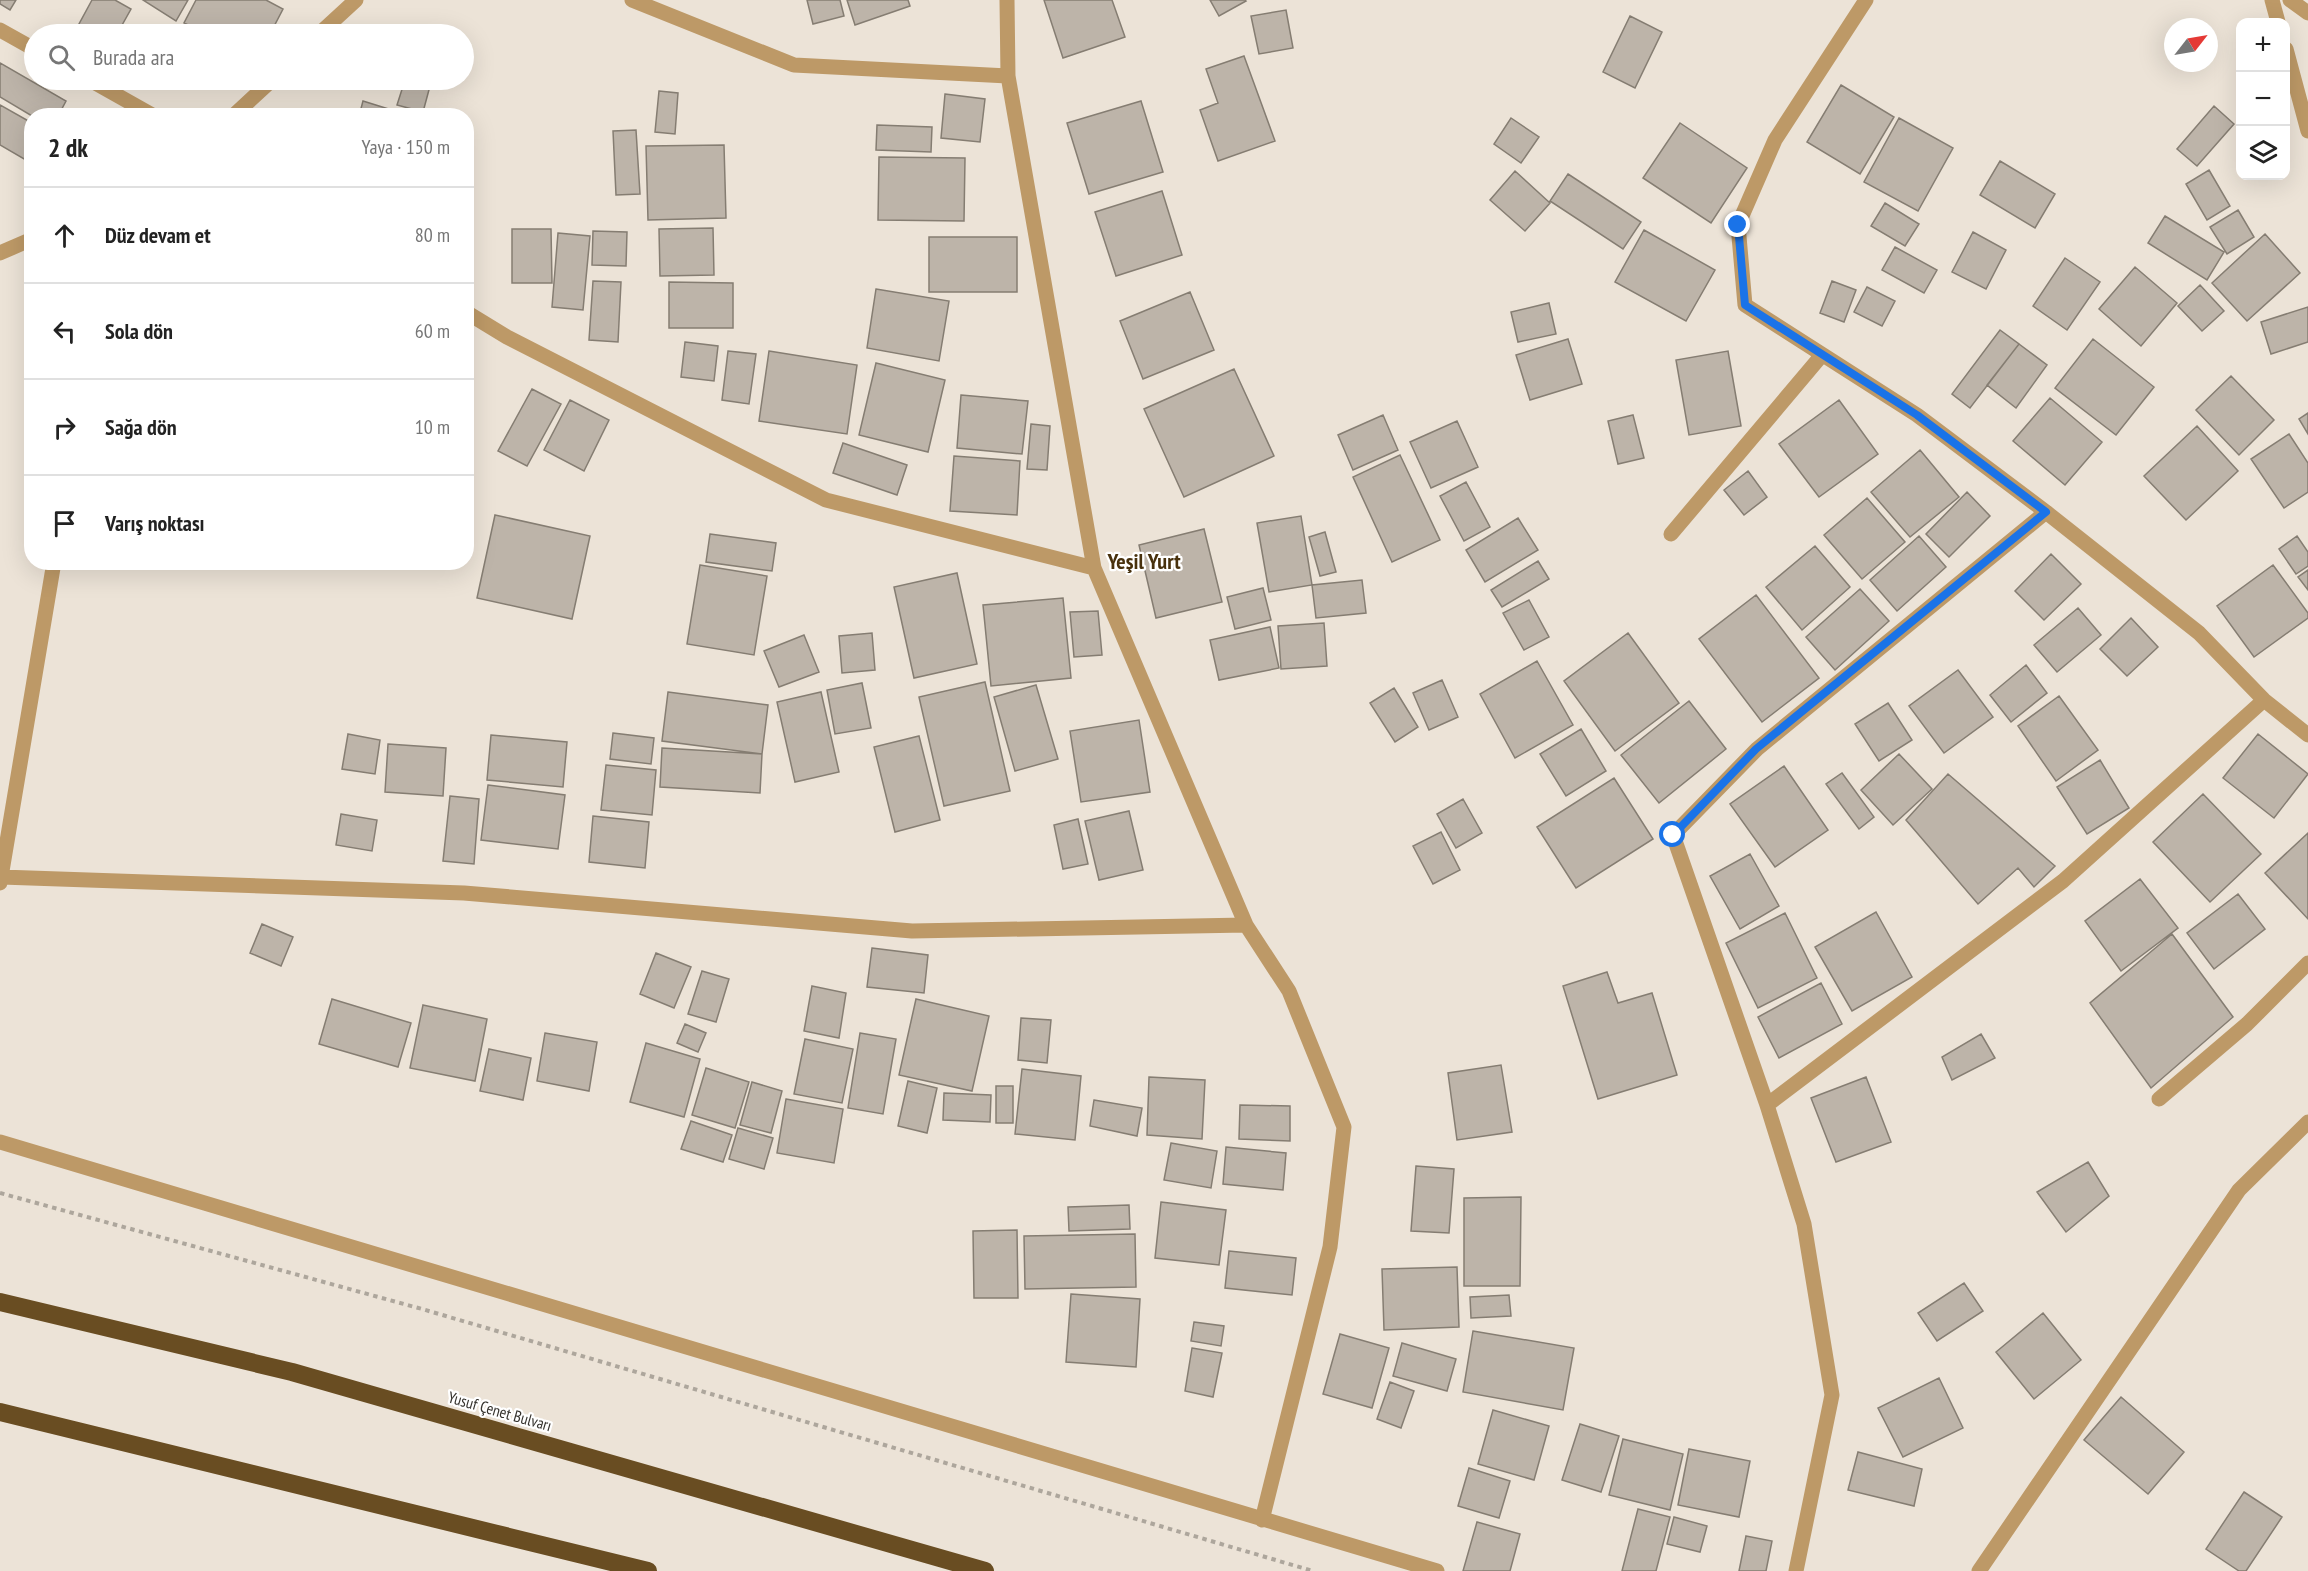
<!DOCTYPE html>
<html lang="tr">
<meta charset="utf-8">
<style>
body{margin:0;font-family:"PT Sans Narrow",sans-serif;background:#f6f6f6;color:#222}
.controls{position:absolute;right:18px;top:18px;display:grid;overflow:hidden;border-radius:12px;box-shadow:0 6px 24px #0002}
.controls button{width:54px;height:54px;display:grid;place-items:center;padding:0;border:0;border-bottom:2px solid #e0e0e0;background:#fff;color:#222;font:30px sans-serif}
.compass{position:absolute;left:2164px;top:18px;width:54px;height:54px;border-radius:50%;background:#fff;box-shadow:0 6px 24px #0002;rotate:59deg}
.stop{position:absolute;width:18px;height:18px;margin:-14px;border:4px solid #1a73e8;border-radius:50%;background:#fff}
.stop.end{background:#1a73e8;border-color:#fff;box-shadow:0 2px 6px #0008}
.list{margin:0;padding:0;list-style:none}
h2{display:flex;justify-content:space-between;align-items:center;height:78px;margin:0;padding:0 24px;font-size:26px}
h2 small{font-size:20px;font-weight:400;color:#767676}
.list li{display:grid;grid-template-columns:39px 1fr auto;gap:18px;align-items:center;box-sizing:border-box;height:96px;padding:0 24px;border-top:2px solid #e0e0e0}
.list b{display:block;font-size:22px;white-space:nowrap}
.list em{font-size:20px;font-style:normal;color:#767676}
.icon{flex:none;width:33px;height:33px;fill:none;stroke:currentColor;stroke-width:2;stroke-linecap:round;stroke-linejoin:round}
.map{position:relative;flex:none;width:2308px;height:1571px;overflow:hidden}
.search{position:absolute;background:#fff;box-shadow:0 6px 24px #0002;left:24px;top:24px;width:450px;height:66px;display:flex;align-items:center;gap:15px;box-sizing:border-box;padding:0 21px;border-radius:33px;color:#767676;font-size:22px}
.panel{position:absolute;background:#fff;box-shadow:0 6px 24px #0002;left:24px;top:108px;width:450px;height:462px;border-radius:24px}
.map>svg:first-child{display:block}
.building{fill:#bdb4a9;stroke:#857d72;stroke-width:1.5}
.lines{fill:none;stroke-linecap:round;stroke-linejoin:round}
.path{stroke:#ada69c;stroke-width:4;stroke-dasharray:4.5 4.5;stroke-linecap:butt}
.minor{stroke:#bd9967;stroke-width:15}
.highway{stroke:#694d22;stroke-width:18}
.route{stroke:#1a73e8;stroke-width:8}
.labels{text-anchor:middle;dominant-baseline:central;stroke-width:4.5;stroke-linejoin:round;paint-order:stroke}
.street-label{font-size:16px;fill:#36332e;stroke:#fff}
.district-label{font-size:22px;font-weight:bold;fill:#48310d;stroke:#fff}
</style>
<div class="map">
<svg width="2308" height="1571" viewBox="0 0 2308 1571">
<rect width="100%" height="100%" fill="#ece3d7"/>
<path class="building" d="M 0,0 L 16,0 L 10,10 L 0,4 Z
M 92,0 L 115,0 L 131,9 L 117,34 L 98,34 L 79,24 Z
M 143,0 L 188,0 L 176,21 Z
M 196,0 L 266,0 L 283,9 L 270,34 L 207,34 L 184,23 Z
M 807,0 L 840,0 L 844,16 L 813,24 Z
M 847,0 L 908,0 L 910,6 L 855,25 Z
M 1044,0 L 1112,0 L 1125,37 L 1063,58 Z
M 1210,0 L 1245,0 L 1246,1 L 1219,16 Z
M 1286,10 L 1293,48 L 1259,54 L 1251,16 Z
M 1630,16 L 1662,32 L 1635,88 L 1603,72 Z
M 1244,56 L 1275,141 L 1218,161 L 1200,110 L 1218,103 L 1206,69 Z
M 0,63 L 66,101 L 58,116 L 32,116 L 0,97 Z
M 405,80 L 430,86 L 423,112 L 397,105 Z
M 1841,85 L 1894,117 L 1860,174 L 1807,142 Z
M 659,91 L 678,93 L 675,134 L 655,132 Z
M 945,94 L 985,99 L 980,142 L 941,138 Z
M 363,101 L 411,116 L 359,116 Z
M 1141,101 L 1163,172 L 1089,194 L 1067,123 Z
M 0,105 L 32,123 L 31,163 L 0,145 Z
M 2214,106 L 2234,124 L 2197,166 L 2177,149 Z
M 1511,118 L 1539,137 L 1521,163 L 1494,144 Z
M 1899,118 L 1953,148 L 1918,211 L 1864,182 Z
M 1680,123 L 1747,168 L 1711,223 L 1643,178 Z
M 877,125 L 932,127 L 931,152 L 876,150 Z
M 636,130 L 640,194 L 616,195 L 613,131 Z
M 724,145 L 726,218 L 648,220 L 646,146 Z
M 879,157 L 965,158 L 964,221 L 878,220 Z
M 2000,161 L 2055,194 L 2035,228 L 1980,195 Z
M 2209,170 L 2230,206 L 2207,220 L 2186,184 Z
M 1515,171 L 1550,203 L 1525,231 L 1490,200 Z
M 1568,174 L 1641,222 L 1623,249 L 1550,201 Z
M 1162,191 L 1182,255 L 1116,276 L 1095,212 Z
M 1885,203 L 1919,224 L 1905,246 L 1871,226 Z
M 2238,210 L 2254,237 L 2227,254 L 2210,227 Z
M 2165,216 L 2224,252 L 2207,280 L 2148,243 Z
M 713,228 L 714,275 L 660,276 L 659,229 Z
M 512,229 L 551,229 L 552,283 L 512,283 Z
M 1644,230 L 1715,270 L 1686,321 L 1615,282 Z
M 593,231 L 627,232 L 626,266 L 592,265 Z
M 1973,232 L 2006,250 L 1986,289 L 1952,272 Z
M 558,233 L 590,236 L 583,310 L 552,307 Z
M 2265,234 L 2300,273 L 2247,321 L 2212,283 Z
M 929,237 L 1017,237 L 1017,292 L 929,292 Z
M 1895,247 L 1937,270 L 1924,293 L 1882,270 Z
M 2065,258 L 2100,282 L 2067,330 L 2033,306 Z
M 2135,267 L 2177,303 L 2141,346 L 2099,309 Z
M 593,281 L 621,282 L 618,342 L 589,340 Z
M 1832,281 L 1856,290 L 1844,322 L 1820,313 Z
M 669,282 L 733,283 L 733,328 L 669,328 Z
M 2200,285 L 2224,311 L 2202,331 L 2178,306 Z
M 1867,287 L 1895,301 L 1882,326 L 1854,312 Z
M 876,289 L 949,301 L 939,361 L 867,348 Z
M 1190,292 L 1214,350 L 1143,379 L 1120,321 Z
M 1549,303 L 1556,334 L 1518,342 L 1511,312 Z
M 2308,307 L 2308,342 L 2271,354 L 2261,322 Z
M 2000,330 L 2019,344 L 1970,408 L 1952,394 Z
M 1568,339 L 1582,384 L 1530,400 L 1516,355 Z
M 2093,339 L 2154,387 L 2116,435 L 2055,388 Z
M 685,342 L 718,346 L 714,381 L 681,377 Z
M 2019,344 L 2047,365 L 2016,408 L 1987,385 Z
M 728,351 L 756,354 L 749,404 L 722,400 Z
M 769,351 L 857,365 L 847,434 L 759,421 Z
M 1728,351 L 1741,426 L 1689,435 L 1676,360 Z
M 876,363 L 945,380 L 928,452 L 859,435 Z
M 1234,369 L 1274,456 L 1184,497 L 1144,409 Z
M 2231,376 L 2274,420 L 2239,455 L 2196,410 Z
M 532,389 L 561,404 L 527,466 L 498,451 Z
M 961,395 L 1028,401 L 1022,454 L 957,448 Z
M 2050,398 L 2102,442 L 2065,485 L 2013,441 Z
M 570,400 L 609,420 L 584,471 L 544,450 Z
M 1839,400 L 1878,454 L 1819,497 L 1779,444 Z
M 2308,413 L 2308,434 L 2299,419 Z
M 1383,415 L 1398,450 L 1353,470 L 1338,435 Z
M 1633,415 L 1644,458 L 1618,464 L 1608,421 Z
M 1457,421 L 1478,467 L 1431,488 L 1410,442 Z
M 1031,424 L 1050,426 L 1047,470 L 1027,469 Z
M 2197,426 L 2238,471 L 2186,520 L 2144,476 Z
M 2289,434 L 2308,463 L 2308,492 L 2284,508 L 2251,459 Z
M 843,443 L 907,465 L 897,495 L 833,473 Z
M 1920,450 L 1959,497 L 1910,537 L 1871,492 Z
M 1400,455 L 1440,540 L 1392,562 L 1353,477 Z
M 954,456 L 1020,461 L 1017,515 L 950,511 Z
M 1748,471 L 1767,497 L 1744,515 L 1724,490 Z
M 1466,482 L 1490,527 L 1464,541 L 1440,496 Z
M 1967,492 L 1990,516 L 1949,557 L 1926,534 Z
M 1867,498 L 1905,542 L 1862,579 L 1824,535 Z
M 495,515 L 590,536 L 572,619 L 477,598 Z
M 1301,516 L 1312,585 L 1269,592 L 1257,523 Z
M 1518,518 L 1538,550 L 1485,582 L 1466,550 Z
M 1204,529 L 1222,602 L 1156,618 L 1139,545 Z
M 1325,532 L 1336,572 L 1320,576 L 1309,537 Z
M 710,534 L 776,543 L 772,571 L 706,562 Z
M 1919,536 L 1946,567 L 1897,611 L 1870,580 Z
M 2297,536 L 2308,552 L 2308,566 L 2296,574 L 2279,549 Z
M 1815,546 L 1850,587 L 1802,630 L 1766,587 Z
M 2051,554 L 2081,584 L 2044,620 L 2015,591 Z
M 1538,561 L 1549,579 L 1502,607 L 1491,590 Z
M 700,565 L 767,576 L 754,655 L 687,644 Z
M 2273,565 L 2308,613 L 2308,618 L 2254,657 L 2217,606 Z
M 2308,570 L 2308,590 L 2298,577 Z
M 957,573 L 977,664 L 914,678 L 894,587 Z
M 1362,580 L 1366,613 L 1316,618 L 1312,585 Z
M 1263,588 L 1271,620 L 1235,629 L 1227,597 Z
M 1860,589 L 1889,621 L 1835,670 L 1806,637 Z
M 1756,595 L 1819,678 L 1762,722 L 1699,639 Z
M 1063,598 L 1071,678 L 991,686 L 983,605 Z
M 1529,600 L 1549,637 L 1524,650 L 1503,613 Z
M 2078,608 L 2101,635 L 2057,672 L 2034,645 Z
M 1098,611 L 1102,655 L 1074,657 L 1070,612 Z
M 2131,618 L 2158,647 L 2127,676 L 2100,649 Z
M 1324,623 L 1327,666 L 1281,669 L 1278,626 Z
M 1270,627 L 1279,668 L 1219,680 L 1210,640 Z
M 872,633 L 875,670 L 842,673 L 839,636 Z
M 1628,633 L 1679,703 L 1615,751 L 1564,681 Z
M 804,635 L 819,672 L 779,687 L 764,651 Z
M 1537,661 L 1573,725 L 1515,758 L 1480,694 Z
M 2026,665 L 2047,693 L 2011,722 L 1990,695 Z
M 1958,670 L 1993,717 L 1944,753 L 1909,706 Z
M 1442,680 L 1458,717 L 1429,730 L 1413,693 Z
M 985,682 L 1010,791 L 944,806 L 919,697 Z
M 862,683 L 871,728 L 835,734 L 827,690 Z
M 1036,685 L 1058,759 L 1015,771 L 994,697 Z
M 1394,688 L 1418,727 L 1395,742 L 1370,703 Z
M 668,692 L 768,705 L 762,754 L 662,741 Z
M 821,692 L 839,772 L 795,782 L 777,702 Z
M 2059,696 L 2098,750 L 2056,781 L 2018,726 Z
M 1689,701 L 1726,749 L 1659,803 L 1621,755 Z
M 1888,703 L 1912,740 L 1879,761 L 1855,724 Z
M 1139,720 L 1150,792 L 1081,802 L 1070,731 Z
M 1581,729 L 1606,771 L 1566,796 L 1540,754 Z
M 613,733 L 654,738 L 651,764 L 610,759 Z
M 348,734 L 380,740 L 375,774 L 342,769 Z
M 2258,734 L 2308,774 L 2274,818 L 2223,778 Z
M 491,735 L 567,742 L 563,787 L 487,780 Z
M 919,736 L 940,820 L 895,832 L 874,747 Z
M 388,744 L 446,748 L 443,796 L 385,792 Z
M 662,748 L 762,754 L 760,793 L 660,787 Z
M 1899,754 L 1932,789 L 1893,825 L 1861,790 Z
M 2100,760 L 2129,808 L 2087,834 L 2057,787 Z
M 606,765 L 656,770 L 652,815 L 601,810 Z
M 1784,766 L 1828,830 L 1775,867 L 1730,804 Z
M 1842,773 L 1874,817 L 1859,829 L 1826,784 Z
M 1948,774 L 2055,866 L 2034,887 L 2018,868 L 1978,904 L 1906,820 Z
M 1614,778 L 1653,839 L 1576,888 L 1537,827 Z
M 488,785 L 565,795 L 558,849 L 481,840 Z
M 2203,794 L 2261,854 L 2210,902 L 2153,842 Z
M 450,796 L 479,799 L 474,864 L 443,861 Z
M 1463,799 L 1482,833 L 1456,848 L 1437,814 Z
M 1129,811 L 1143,870 L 1099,880 L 1085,821 Z
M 341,814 L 377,820 L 372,851 L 336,845 Z
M 593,816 L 649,822 L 645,868 L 589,862 Z
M 1078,819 L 1088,864 L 1063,869 L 1054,825 Z
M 1441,832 L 1460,870 L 1433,884 L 1413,846 Z
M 2308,833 L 2308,919 L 2265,873 Z
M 1750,854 L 1779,906 L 1740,929 L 1710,876 Z
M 2140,879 L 2178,928 L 2121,971 L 2085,921 Z
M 2238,894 L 2265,929 L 2214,969 L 2187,933 Z
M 1876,912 L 1912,977 L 1852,1011 L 1815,947 Z
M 1785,913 L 1817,978 L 1758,1008 L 1726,943 Z
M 262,924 L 293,937 L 281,966 L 250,953 Z
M 2172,934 L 2233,1017 L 2151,1088 L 2090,1003 Z
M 872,948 L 928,955 L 924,993 L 867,987 Z
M 656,953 L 691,967 L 674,1008 L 640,994 Z
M 702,971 L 729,979 L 716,1022 L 688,1014 Z
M 1607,972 L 1618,1003 L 1652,993 L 1677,1075 L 1598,1099 L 1563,986 Z
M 1821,983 L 1842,1024 L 1779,1058 L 1758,1017 Z
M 812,986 L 846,993 L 839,1038 L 804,1031 Z
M 332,999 L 411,1023 L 398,1067 L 319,1044 Z
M 916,999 L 989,1016 L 972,1091 L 899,1075 Z
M 423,1005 L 487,1019 L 475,1081 L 410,1068 Z
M 1021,1018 L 1051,1020 L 1047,1063 L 1018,1060 Z
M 685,1024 L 706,1033 L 698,1052 L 677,1043 Z
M 545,1033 L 597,1042 L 589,1091 L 537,1081 Z
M 860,1033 L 896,1039 L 883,1114 L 848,1108 Z
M 1981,1034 L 1995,1058 L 1952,1080 L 1942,1057 Z
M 805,1039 L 853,1049 L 842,1103 L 794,1094 Z
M 646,1043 L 700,1059 L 684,1117 L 630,1102 Z
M 489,1049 L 531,1058 L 523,1100 L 480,1091 Z
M 1501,1065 L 1512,1132 L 1457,1140 L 1448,1073 Z
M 706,1068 L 749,1082 L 735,1128 L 692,1115 Z
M 1022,1069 L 1081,1076 L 1075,1140 L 1015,1134 Z
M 1149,1077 L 1205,1080 L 1202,1139 L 1147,1135 Z
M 1866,1077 L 1891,1142 L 1836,1162 L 1811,1098 Z
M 908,1081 L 937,1088 L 927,1133 L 898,1126 Z
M 752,1082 L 782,1091 L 771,1133 L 740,1125 Z
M 996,1086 L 1013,1086 L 1013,1123 L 996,1123 Z
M 944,1093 L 991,1095 L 990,1122 L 943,1120 Z
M 786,1099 L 843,1109 L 834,1163 L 777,1153 Z
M 1094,1100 L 1142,1108 L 1137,1136 L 1090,1126 Z
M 1240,1105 L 1290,1106 L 1290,1141 L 1239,1139 Z
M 691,1121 L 732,1135 L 723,1162 L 681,1149 Z
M 738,1128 L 773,1138 L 764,1169 L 729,1159 Z
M 1171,1143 L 1217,1151 L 1211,1188 L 1164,1180 Z
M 1226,1147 L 1286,1153 L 1283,1190 L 1223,1184 Z
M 2088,1162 L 2109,1196 L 2066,1232 L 2037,1192 Z
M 1416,1166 L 1454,1169 L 1449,1233 L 1411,1231 Z
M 1521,1197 L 1520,1286 L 1464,1286 L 1464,1198 Z
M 1161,1202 L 1226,1210 L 1219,1265 L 1155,1258 Z
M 1129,1205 L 1130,1229 L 1069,1231 L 1068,1207 Z
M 1017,1230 L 1018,1298 L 974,1298 L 973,1231 Z
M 1135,1234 L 1136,1287 L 1025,1289 L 1024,1236 Z
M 1229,1251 L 1296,1258 L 1292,1295 L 1225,1288 Z
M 1457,1267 L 1459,1327 L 1384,1330 L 1382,1269 Z
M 1964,1283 L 1983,1311 L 1937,1341 L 1918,1313 Z
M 1071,1294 L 1140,1299 L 1136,1367 L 1066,1362 Z
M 1509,1295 L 1511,1316 L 1471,1318 L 1470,1297 Z
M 2043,1313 L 2081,1360 L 2034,1399 L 1996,1352 Z
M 1194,1322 L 1224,1326 L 1221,1346 L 1191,1341 Z
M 1473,1331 L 1574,1348 L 1563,1410 L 1463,1392 Z
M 1340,1334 L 1389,1348 L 1372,1408 L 1323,1394 Z
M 1402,1343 L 1456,1359 L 1447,1391 L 1393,1376 Z
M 1192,1348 L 1222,1353 L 1213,1397 L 1185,1391 Z
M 1939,1378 L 1963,1428 L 1903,1457 L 1878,1408 Z
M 1390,1382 L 1414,1391 L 1401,1428 L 1377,1419 Z
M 2121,1397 L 2184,1452 L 2148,1494 L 2084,1440 Z
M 1493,1410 L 1549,1426 L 1534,1480 L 1478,1464 Z
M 1580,1424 L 1619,1436 L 1601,1492 L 1562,1480 Z
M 1623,1439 L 1683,1454 L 1670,1510 L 1609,1495 Z
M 1689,1449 L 1750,1461 L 1739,1517 L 1678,1505 Z
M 1858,1452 L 1922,1469 L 1914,1506 L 1848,1490 Z
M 1469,1468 L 1510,1481 L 1499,1518 L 1458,1506 Z
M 2244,1492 L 2282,1517 L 2246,1571 L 2239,1571 L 2206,1549 Z
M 1638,1509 L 1670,1517 L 1656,1571 L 1622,1571 Z
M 1674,1517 L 1707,1526 L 1700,1552 L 1667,1544 Z
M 1477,1522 L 1520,1534 L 1510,1571 L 1463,1571 Z
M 1746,1536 L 1772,1541 L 1766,1571 L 1739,1571 Z"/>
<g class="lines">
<path class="path" d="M 0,1193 L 422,1309 L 1313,1571"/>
<path class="minor" d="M 632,0 L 794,65 L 1008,76
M 1007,0 L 1008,76 L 1094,568 L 1246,925 L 1289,991 L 1344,1127 L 1330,1247 L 1262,1520
M 1866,0 L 1775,140 L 1738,225 L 1745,305 L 1917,415 L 2046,512 L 2199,633 L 2264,700 L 2308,735
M 2272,0 L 2278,22
M 2290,0 L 2308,13
M 0,30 L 34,49
M 319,34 L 356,0
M 2286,49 L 2308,131
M 90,80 L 154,116
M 233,116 L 272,80
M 0,253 L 32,239
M 466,312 L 507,337 L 826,500 L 1094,568
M 1671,534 L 1822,355
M 1,877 L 464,893 L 912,931 L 1246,925
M 0,883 L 54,562
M 2159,1099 L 2247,1024 L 2308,963
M 1767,1105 L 2063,881 L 2264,700
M 0,1142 L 1437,1571
M 1796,1571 L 1832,1395 L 1804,1224 L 1767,1105 L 1673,835 L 1757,749 L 2046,512
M 1979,1571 L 2239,1190 L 2308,1122"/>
<path class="highway" d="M 0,1302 L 292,1372 L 985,1571
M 0,1412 L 648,1571"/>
</g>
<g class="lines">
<path class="route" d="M 1673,835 L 1756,749 L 2046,512 L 1917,415 L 1745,305 L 1738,225"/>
</g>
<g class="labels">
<g class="street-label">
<text transform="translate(500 1411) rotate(16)">Yusuf Çenet Bulvarı</text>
</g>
<g class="district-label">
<text x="1144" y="561">Yeşil Yurt</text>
</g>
</g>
</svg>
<div class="controls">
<button>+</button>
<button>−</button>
<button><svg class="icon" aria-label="layers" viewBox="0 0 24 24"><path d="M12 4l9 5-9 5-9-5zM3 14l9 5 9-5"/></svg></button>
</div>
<svg class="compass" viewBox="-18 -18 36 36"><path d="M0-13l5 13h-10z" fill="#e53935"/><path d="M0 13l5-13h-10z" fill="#767676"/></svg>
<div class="stop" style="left:1673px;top:835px"></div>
<div class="stop end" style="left:1738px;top:225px"></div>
<div class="search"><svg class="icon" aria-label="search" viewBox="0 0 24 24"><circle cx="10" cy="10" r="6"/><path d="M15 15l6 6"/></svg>Burada ara</div>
<section class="panel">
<h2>2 dk<small>Yaya · 150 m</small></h2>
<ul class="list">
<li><svg class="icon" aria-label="ahead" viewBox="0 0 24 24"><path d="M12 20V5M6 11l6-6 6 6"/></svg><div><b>Düz devam et</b></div><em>80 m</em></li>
<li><svg class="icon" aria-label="left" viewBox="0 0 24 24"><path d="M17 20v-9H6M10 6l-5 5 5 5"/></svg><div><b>Sola dön</b></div><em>60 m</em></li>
<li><svg class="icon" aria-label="right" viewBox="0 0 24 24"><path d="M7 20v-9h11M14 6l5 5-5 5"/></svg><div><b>Sağa dön</b></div><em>10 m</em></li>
<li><svg class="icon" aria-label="arrive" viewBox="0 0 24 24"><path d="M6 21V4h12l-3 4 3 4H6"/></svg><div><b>Varış noktası</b></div></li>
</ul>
</section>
</div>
